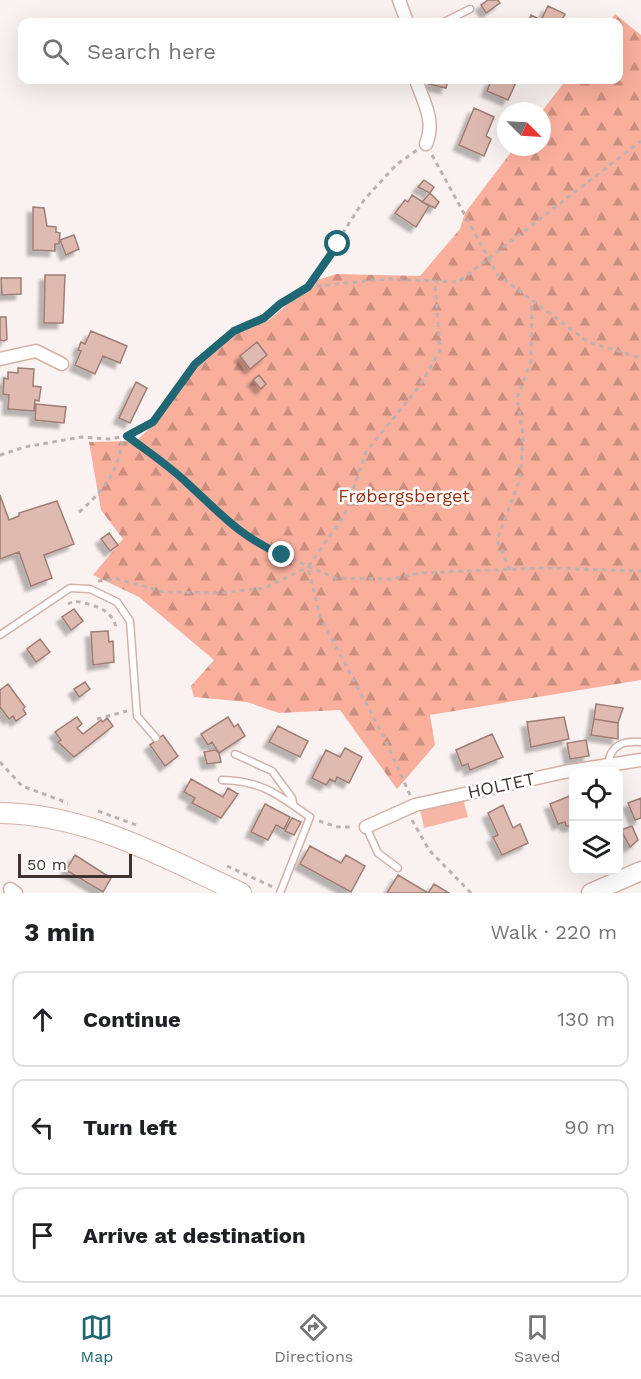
<!DOCTYPE html>
<meta charset="utf-8">
<style>
body{margin:0;font-family:"Work Sans",sans-serif;background:#f6f6f6;color:#202124}
.controls{position:absolute;right:18px;bottom:18px;display:grid;overflow:hidden;border-radius:12px;box-shadow:0 6px 24px #0002}
.controls button{width:54px;height:54px;display:grid;place-items:center;padding:0;border:0;border-bottom:2px solid #e0e0e0;background:#fff;color:#202124;font:30px sans-serif}
.compass{position:absolute;left:497px;top:102px;width:54px;height:54px;border-radius:50%;background:#fff;box-shadow:0 6px 24px #0002;rotate:114deg}
.scale{position:absolute;left:18px;bottom:15px;width:114px;box-sizing:border-box;padding-left:6px;border:3px solid #40322e;border-top:0;font-size:16px;line-height:21px;white-space:nowrap;color:#40322e;-webkit-text-stroke:4px #fff;paint-order:stroke}
.stop{position:absolute;width:18px;height:18px;margin:-14px;border:4px solid #206776;border-radius:50%;background:#fff}
.stop.end{background:#206776;border-color:#fff;box-shadow:0 2px 6px #0008}
.list{margin:0;padding:0;list-style:none}
h2{display:flex;justify-content:space-between;align-items:center;height:78px;margin:0;padding:0 24px;font-size:26px}
h2 small{font-size:20px;font-weight:400;color:#757577}
.list li{display:grid;grid-template-columns:39px 1fr auto;gap:18px;align-items:center;box-sizing:border-box;height:96px;margin:0 12px 12px;padding:0 12px;border:2px solid #e0e0e0;border-radius:12px}
.list b{display:block;font-size:22px;white-space:nowrap}
.list em{font-size:20px;font-style:normal;color:#757577}
.icon{flex:none;width:33px;height:33px;fill:none;stroke:currentColor;stroke-width:2;stroke-linecap:round;stroke-linejoin:round}
.map{position:relative;flex:none;width:641px;height:893px;overflow:hidden}
.search{position:absolute;background:#fff;box-shadow:0 6px 24px #0002;left:18px;right:18px;top:18px;height:66px;display:flex;align-items:center;gap:15px;box-sizing:border-box;padding:0 21px;border-radius:12px;color:#757577;font-size:22px}
.sheet{height:402px;background:#fff}
nav{display:flex;justify-content:space-around;align-items:center;box-sizing:border-box;height:84px;border-top:2px solid #e0e0e0;background:#fff;font-size:16px;color:#757577}
nav a{display:grid;justify-items:center;gap:3px}
nav .on{color:#206776}
.map>svg:first-child{display:block}
.forest{fill:url(#forest-firs)}
.pitch{fill:#f6b6a6}
.building{fill:#dfbab1;stroke:#9f7e75;stroke-width:1.5;filter:url(#shadow)}
.lines{fill:none;stroke-linecap:round;stroke-linejoin:round}
.service-casing{stroke:#d5b1a8;stroke-width:9}
.minor-casing{stroke:#d5b1a8;stroke-width:15}
.secondary-casing{stroke:#d5b1a8;stroke-width:21}
.primary-casing{stroke:#d5b1a8;stroke-width:22}
.path{stroke:#bcb2b0;stroke-width:3;stroke-dasharray:4.5 4.5;stroke-linecap:butt}
.service{stroke:#fff;stroke-width:6}
.minor{stroke:#fff;stroke-width:12}
.secondary{stroke:#fff;stroke-width:18}
.primary{stroke:#fff;stroke-width:20}
.route{stroke:#206776;stroke-width:8}
.labels{text-anchor:middle;dominant-baseline:central;stroke-width:5;stroke-linejoin:round;paint-order:stroke}
.park-label{font-size:18px;fill:#982f13;stroke:#fff}
.street-label{font-size:18px;fill:#40322e;stroke:#fff}
</style>
<div class="map">
<svg width="641" height="893" viewBox="0 0 641 893">
<defs>
<pattern id="forest-firs" width="22" height="20" patternUnits="userSpaceOnUse" patternTransform="scale(1.5)"><rect width="22" height="20" fill="#f9af9c"/><path d="M5 1l3.5 6h-7zM16 11l3.5 6h-7z" fill="#cb8f80"/></pattern>
<filter id="shadow"><feDropShadow dx="-5.5" dy="5.5" stdDeviation="1.5" flood-color="#0004"/></filter>
</defs>
<rect width="100%" height="100%" fill="#faf2f0"/>
<path class="forest" d="M 615,14 L 641,35 L 641,680 L 430,715 L 435,745 L 397,789 L 340,710 L 279,713 L 247,702 L 194,697 L 191,686 L 214,660 L 139,597 L 93,575 L 123,539 L 101,510 L 89,442 L 136,441 L 153,425 L 196,366 L 235,333 L 269,320 L 315,281 L 336,274 L 420,276 L 460,229 L 465,213 L 515,147 L 542,147 L 542,111 L 566,80 L 618,80 L 618,22 L 609,22 Z"/>
<path class="pitch" d="M 463,798 L 468,817 L 424,828 L 420,809 Z"/>
<path class="building" d="M 488,0 L 498,0 L 500,3 L 486,13 L 481,5 Z
M 548,6 L 565,14 L 561,22 L 528,22 L 531,15 L 541,20 Z
M 429,80 L 448,80 L 446,88 L 428,84 Z
M 491,80 L 517,80 L 508,100 L 487,91 Z
M 474,108 L 494,117 L 486,136 L 491,139 L 484,156 L 459,145 Z
M 424,180 L 434,187 L 430,193 L 418,187 Z
M 430,193 L 439,202 L 435,208 L 422,202 Z
M 412,195 L 429,206 L 416,227 L 395,213 L 405,200 L 408,202 Z
M 33,207 L 44,208 L 47,226 L 56,227 L 56,232 L 60,233 L 59,244 L 55,244 L 55,251 L 33,250 Z
M 74,235 L 79,249 L 66,255 L 60,240 Z
M 45,275 L 65,275 L 63,323 L 44,323 Z
M 1,278 L 21,278 L 21,294 L 2,295 Z
M 0,317 L 6,317 L 7,339 L 4,341 L 0,340 Z
M 91,331 L 127,346 L 120,363 L 103,356 L 95,374 L 75,365 L 81,351 L 78,350 L 81,342 L 85,344 Z
M 257,342 L 267,355 L 250,369 L 240,356 Z
M 18,368 L 34,369 L 33,386 L 41,387 L 39,401 L 35,400 L 34,411 L 8,409 L 9,395 L 3,394 L 4,378 L 8,379 L 8,372 L 18,373 Z
M 259,375 L 266,384 L 261,389 L 253,380 Z
M 136,382 L 147,388 L 130,423 L 119,418 Z
M 36,404 L 66,407 L 64,423 L 35,420 Z
M 0,495 L 9,520 L 19,516 L 19,513 L 57,501 L 74,544 L 44,555 L 52,578 L 31,586 L 19,552 L 0,559 Z
M 109,533 L 118,545 L 110,551 L 101,539 Z
M 74,609 L 83,621 L 71,630 L 62,617 Z
M 108,631 L 109,642 L 113,641 L 114,662 L 93,665 L 91,632 Z
M 40,639 L 50,652 L 36,662 L 27,649 Z
M 85,682 L 90,689 L 79,697 L 74,689 Z
M 8,684 L 25,707 L 23,709 L 26,714 L 16,721 L 13,716 L 9,719 L 0,707 L 0,690 Z
M 596,704 L 623,708 L 618,723 L 594,719 Z
M 77,717 L 82,724 L 77,728 L 83,734 L 101,720 L 103,722 L 107,718 L 113,726 L 74,757 L 58,742 L 61,740 L 55,732 Z
M 228,717 L 234,727 L 238,724 L 245,736 L 219,753 L 212,742 L 208,745 L 201,734 Z
M 564,717 L 569,739 L 531,747 L 527,722 Z
M 594,719 L 618,723 L 618,739 L 591,735 Z
M 278,726 L 308,741 L 300,757 L 269,742 Z
M 492,734 L 503,757 L 470,770 L 468,764 L 462,766 L 456,750 Z
M 163,735 L 178,756 L 165,766 L 150,745 Z
M 586,740 L 589,756 L 570,759 L 567,743 Z
M 345,748 L 362,757 L 349,783 L 337,777 L 335,782 L 330,779 L 326,785 L 312,778 L 326,750 L 340,757 Z
M 215,750 L 219,753 L 221,762 L 207,764 L 204,752 Z
M 191,779 L 223,797 L 228,788 L 238,794 L 221,818 L 192,803 L 195,798 L 184,792 Z
M 574,794 L 574,826 L 566,826 L 565,822 L 558,824 L 550,804 Z
M 641,798 L 641,818 L 635,820 L 628,803 Z
M 265,804 L 290,817 L 284,829 L 276,825 L 268,840 L 251,832 Z
M 503,805 L 513,828 L 520,824 L 528,843 L 502,855 L 493,837 L 498,835 L 488,813 Z
M 292,818 L 301,822 L 294,835 L 285,831 Z
M 632,826 L 638,840 L 630,847 L 621,830 Z
M 310,846 L 341,863 L 346,855 L 365,866 L 351,892 L 300,864 Z
M 75,855 L 111,878 L 103,892 L 66,870 Z
M 398,875 L 428,893 L 434,884 L 449,893 L 387,893 Z"/>
<g class="lines">
<defs>
<path id="service" d="M 444,22 L 470,9
M 0,635 L 70,588 L 90,589 L 117,602 L 130,621 L 137,716 L 156,738
M 235,754 L 272,771 L 292,798 L 293,803
M 608,764 C 611,744 623,741 641,742
M 222,780 C 263,781 278,795 310,817 L 280,893
M 366,827 L 378,853 L 398,868"/>
<path id="minor" d="M 399,0 L 407,22
M 416,80 C 423,101 436,121 426,144
M 0,359 L 36,351 L 62,364
M 366,827 L 415,805 L 564,772 L 641,760
M 10,889 L 16,893"/>
<path id="secondary" d="M 591,893 L 641,871"/>
<path id="primary" d="M 0,813 C 87,814 164,857 241,893"/>
</defs>
<use href="#service" class="service-casing"/>
<use href="#minor" class="minor-casing"/>
<use href="#secondary" class="secondary-casing"/>
<use href="#primary" class="primary-casing"/>
<path class="path" d="M 432,155 L 497,274 L 588,342 L 641,358
M 308,287 L 386,279 L 458,282 L 641,141
M 127,436 L 164,463 L 212,509 L 258,544 L 335,578 L 391,579 L 420,573 L 542,568 L 641,571
M 0,455 L 25,447 L 81,437 L 109,439 L 127,436 L 153,422 L 195,364 L 234,331 L 264,318 L 280,304 L 308,287 L 364,200 L 396,165 L 417,150
M 79,512 C 104,491 119,470 123,437
M 510,570 L 497,540 L 520,479 L 523,435 L 517,398 L 531,361 L 532,300
M 98,581 L 117,579 L 164,592 L 219,593 L 264,588 L 308,567
M 68,604 L 74,601 C 91,604 115,609 116,630
M 97,719 L 127,711
M 0,762 L 22,786 L 68,803
M 410,795 L 384,737 L 320,617 L 308,567 L 344,516 L 366,452 L 418,388 L 440,351 L 435,281
M 98,811 L 139,826
M 412,820 L 429,850 L 471,893
M 319,821 L 338,827 L 354,827
M 227,866 L 273,887"/>
<use href="#service" class="service"/>
<use href="#minor" class="minor"/>
<use href="#secondary" class="secondary"/>
<use href="#primary" class="primary"/>
</g>
<g class="lines">
<path class="route" d="M 282,555 C 239,536 220,513 186,482 C 168,465 147,451 127,436 L 153,422 L 195,364 L 234,331 L 264,318 L 280,304 L 308,287 L 338,244"/>
</g>
<g class="labels">
<g class="park-label">
<text x="404" y="495">Frøbergsberget</text>
</g>
<g class="street-label">
<text transform="translate(501 785) rotate(-12)">HOLTET</text>
</g>
</g>
</svg>
<div class="controls">
<button><svg class="icon" aria-label="locate" viewBox="0 0 24 24"><circle cx="12" cy="12" r="6"/><path d="M12 2v4M12 18v4M2 12h4M18 12h4"/></svg></button>
<button><svg class="icon" aria-label="layers" viewBox="0 0 24 24"><path d="M12 4l9 5-9 5-9-5zM3 14l9 5 9-5"/></svg></button>
</div>
<svg class="compass" viewBox="-18 -18 36 36"><path d="M0-13l5 13h-10z" fill="#e53935"/><path d="M0 13l5-13h-10z" fill="#757577"/></svg>
<div class="scale">50 m</div>
<div class="stop" style="left:338px;top:244px"></div>
<div class="stop end" style="left:282px;top:555px"></div>
<div class="search"><svg class="icon" aria-label="search" viewBox="0 0 24 24"><circle cx="10" cy="10" r="6"/><path d="M15 15l6 6"/></svg>Search here</div>
</div>
<section class="sheet">
<h2>3 min<small>Walk · 220 m</small></h2>
<ul class="list">
<li><svg class="icon" aria-label="ahead" viewBox="0 0 24 24"><path d="M12 20V5M6 11l6-6 6 6"/></svg><div><b>Continue</b></div><em>130 m</em></li>
<li><svg class="icon" aria-label="left" viewBox="0 0 24 24"><path d="M17 20v-9H6M10 6l-5 5 5 5"/></svg><div><b>Turn left</b></div><em>90 m</em></li>
<li><svg class="icon" aria-label="arrive" viewBox="0 0 24 24"><path d="M6 21V4h12l-3 4 3 4H6"/></svg><div><b>Arrive at destination</b></div></li>
</ul>
</section>
<nav>
<a class="on"><svg class="icon" aria-label="map" viewBox="0 0 24 24"><path d="M3 6l6-2 6 2 6-2v14l-6 2-6-2-6 2zM9 4v14M15 6v14"/></svg>Map</a>
<a><svg class="icon" aria-label="directions" viewBox="0 0 24 24"><path d="M12 3l9 9-9 9-9-9zM9 14v-3h6M13 9l2 2-2 2"/></svg>Directions</a>
<a><svg class="icon" aria-label="saved" viewBox="0 0 24 24"><path d="M7 4h10v16l-5-4-5 4z"/></svg>Saved</a>
</nav>
